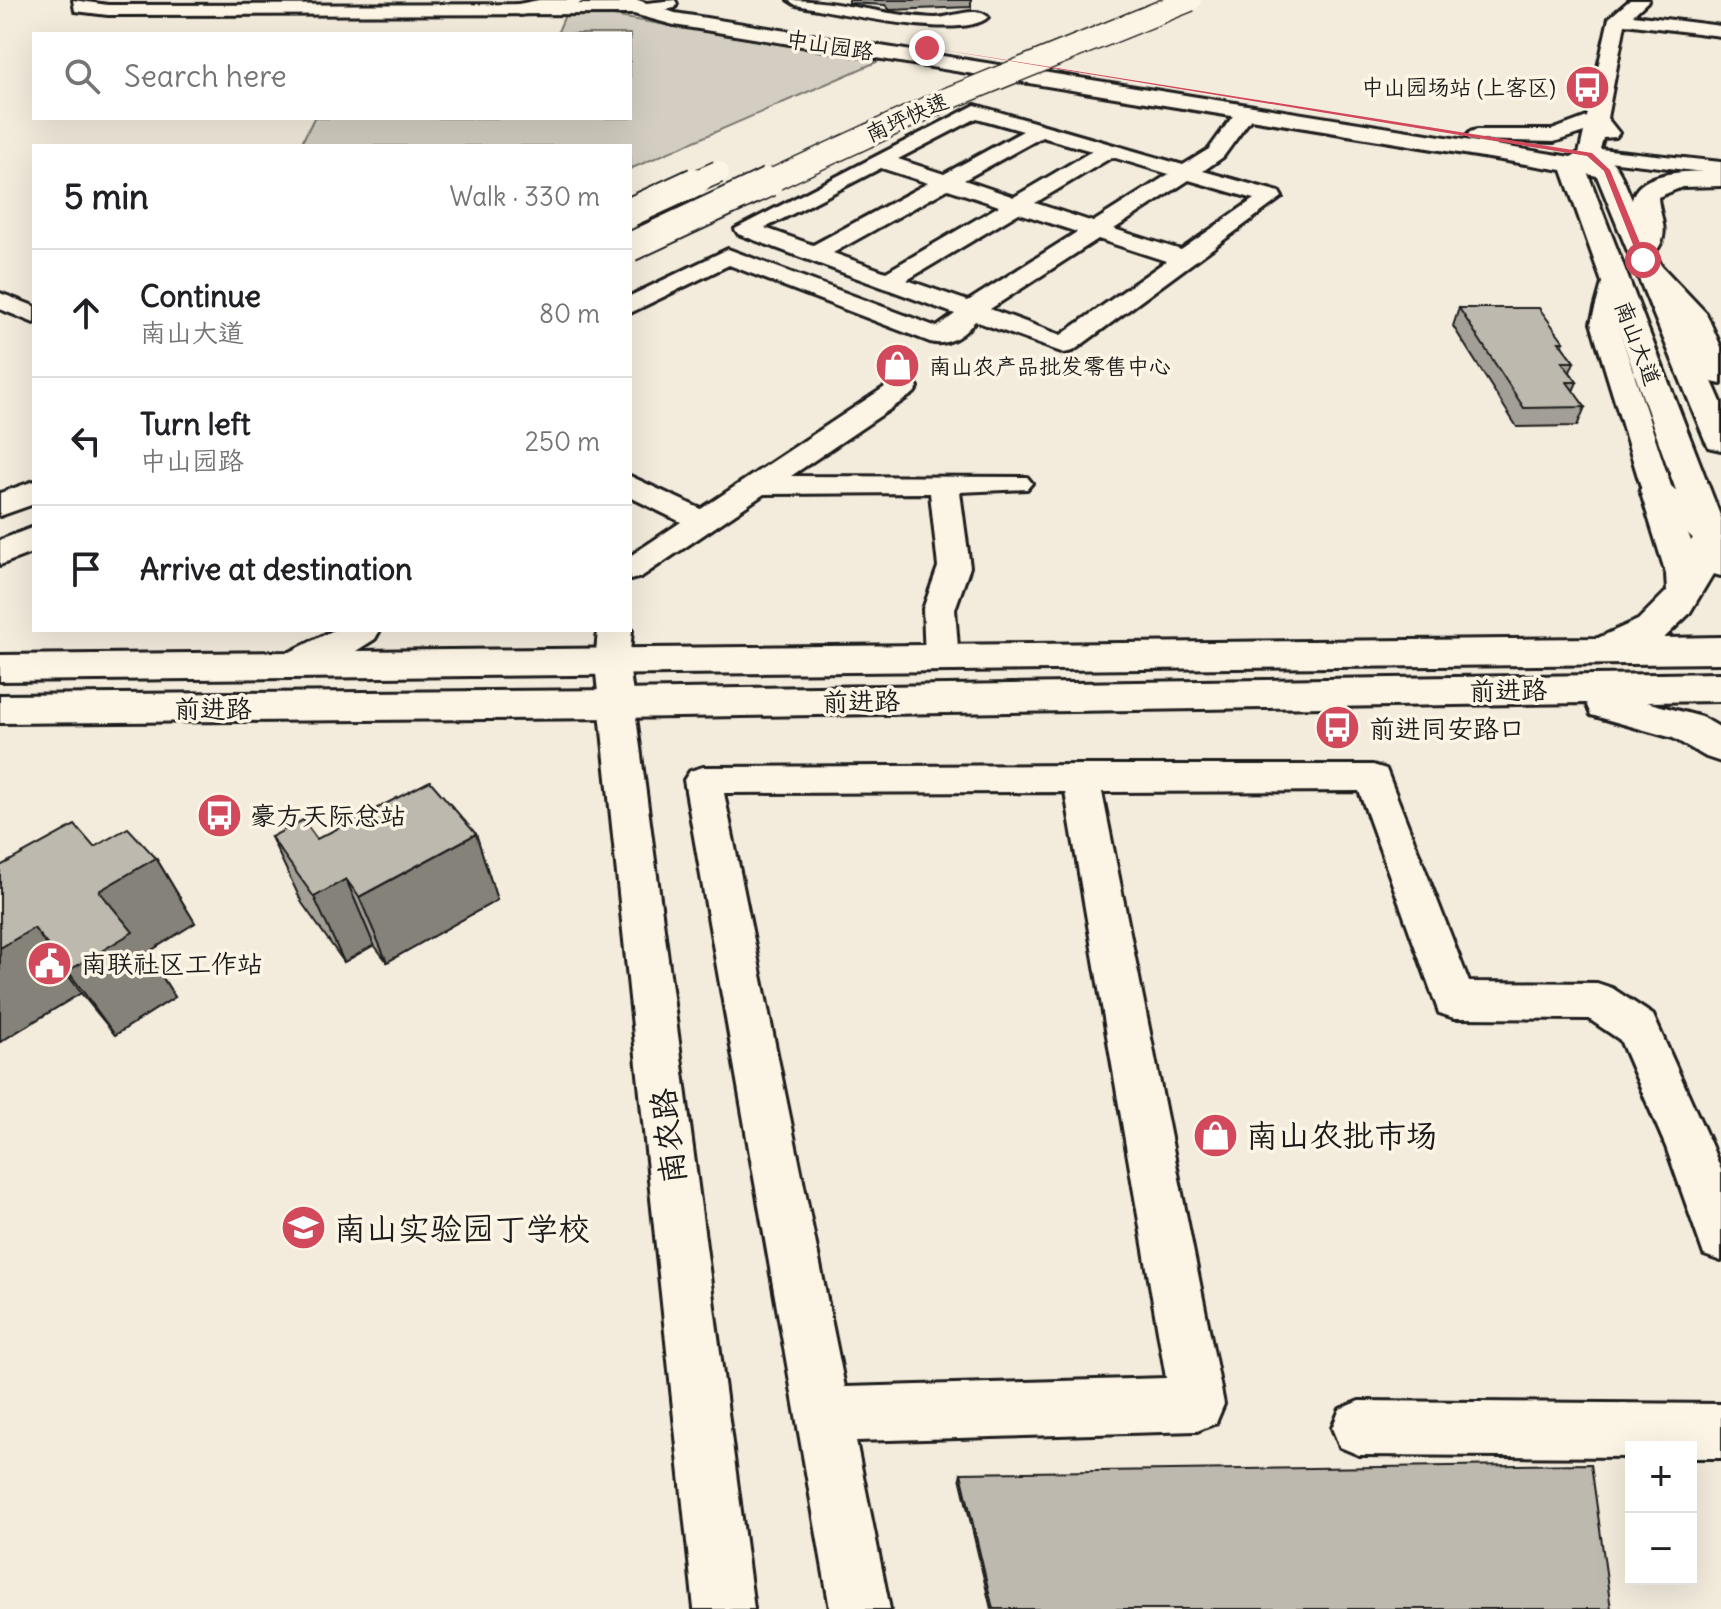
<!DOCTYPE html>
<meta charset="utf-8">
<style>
body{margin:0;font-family:Delius,"LXGW WenKai TC",sans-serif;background:#f2f2f2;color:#202124}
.controls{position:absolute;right:24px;bottom:24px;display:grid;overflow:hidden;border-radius:0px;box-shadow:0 8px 32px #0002}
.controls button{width:72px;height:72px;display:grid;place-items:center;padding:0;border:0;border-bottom:2px solid #e0e0e0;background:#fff;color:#202124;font:40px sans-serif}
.stop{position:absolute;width:24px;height:24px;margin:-18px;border:6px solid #d1495b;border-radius:50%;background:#fff}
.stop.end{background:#d1495b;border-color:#fff;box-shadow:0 2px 8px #0008}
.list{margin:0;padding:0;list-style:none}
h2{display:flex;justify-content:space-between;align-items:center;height:104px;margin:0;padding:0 32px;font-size:34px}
h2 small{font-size:26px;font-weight:400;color:#757577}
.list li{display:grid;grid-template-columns:52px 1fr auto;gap:24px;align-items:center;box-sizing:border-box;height:128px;padding:0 32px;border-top:2px solid #e0e0e0}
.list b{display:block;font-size:30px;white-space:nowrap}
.list p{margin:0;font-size:26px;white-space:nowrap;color:#757577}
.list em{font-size:26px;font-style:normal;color:#757577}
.icon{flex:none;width:44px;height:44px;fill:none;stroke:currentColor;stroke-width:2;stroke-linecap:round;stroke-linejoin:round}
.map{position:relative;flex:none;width:1721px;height:1609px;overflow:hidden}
.search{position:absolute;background:#fff;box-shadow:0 8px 32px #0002;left:32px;top:32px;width:600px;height:88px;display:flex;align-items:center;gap:20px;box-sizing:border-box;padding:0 28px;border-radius:0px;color:#757577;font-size:30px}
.panel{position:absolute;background:#fff;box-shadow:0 8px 32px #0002;left:32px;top:144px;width:600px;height:488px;border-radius:0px}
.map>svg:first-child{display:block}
.green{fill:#d3cec1;stroke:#78756e;stroke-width:2}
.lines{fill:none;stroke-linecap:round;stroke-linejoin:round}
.minor-casing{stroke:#1c1c1c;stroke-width:6}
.major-casing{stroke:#1c1c1c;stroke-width:6}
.highway-casing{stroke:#1c1c1c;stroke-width:6}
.minor{fill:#fcf5e5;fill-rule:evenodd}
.major{fill:#fcf5e5;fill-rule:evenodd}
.highway{fill:#fcf5e5;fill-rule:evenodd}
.highway-bridge-far1-casing{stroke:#1c1c1c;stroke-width:25;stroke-linecap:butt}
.highway-bridge-casing{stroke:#1c1c1c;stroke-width:32;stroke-linecap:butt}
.highway-bridge-far1{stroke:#fcf5e5;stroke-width:22}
.highway-bridge{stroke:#fcf5e5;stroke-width:28}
.wall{fill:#a39f96;stroke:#1c1c1c;stroke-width:2}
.shaded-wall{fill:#85827a;stroke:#1c1c1c;stroke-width:2}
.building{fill:#beb9ae;stroke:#1c1c1c;stroke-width:2}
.route{fill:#d1495b}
.labels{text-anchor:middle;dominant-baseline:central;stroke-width:7;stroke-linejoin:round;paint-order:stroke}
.far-street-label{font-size:22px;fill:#1c1c1c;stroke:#fcf5e5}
.far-poi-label{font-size:22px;fill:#1c1c1c;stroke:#fcf5e5;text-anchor:end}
.street-label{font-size:26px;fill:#1c1c1c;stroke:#fcf5e5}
.poi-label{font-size:26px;fill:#1c1c1c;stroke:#fcf5e5;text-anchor:start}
.near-poi-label{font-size:32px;fill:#1c1c1c;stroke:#fcf5e5;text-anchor:start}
.near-street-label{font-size:32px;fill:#1c1c1c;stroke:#fcf5e5}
</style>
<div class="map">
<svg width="1721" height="1609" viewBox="0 0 1721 1609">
<rect width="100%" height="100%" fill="#f3ecdd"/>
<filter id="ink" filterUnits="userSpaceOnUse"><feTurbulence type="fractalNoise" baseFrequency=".0125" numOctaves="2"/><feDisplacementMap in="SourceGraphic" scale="16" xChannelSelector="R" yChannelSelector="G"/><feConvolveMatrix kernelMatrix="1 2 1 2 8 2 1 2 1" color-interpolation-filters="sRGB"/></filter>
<g filter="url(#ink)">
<path class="green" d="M 565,15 L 607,15 L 879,61 L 630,169 L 630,146 L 300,146 L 314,118 L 630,118 L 630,34 L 557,34 Z"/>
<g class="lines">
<defs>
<path id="minor" d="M 73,0 L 108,5 L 637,4 L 675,0 L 677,4 L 675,8 L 637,14 L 108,15 L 75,11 Z
M 788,0 C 839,0 886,16 935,18 C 950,18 976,5 988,17 C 962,42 833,11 796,5 Z
M 1630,0 L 1649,0 L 1633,15 L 1721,26 L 1721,36 L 1625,24 L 1607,118 L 1619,133 L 1616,137 L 1603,138 L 1600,149 L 1721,162 L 1721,174 L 1582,158 L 1579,154 L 1584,132 L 1554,142 L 1470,140 L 1467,136 L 1470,132 L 1477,130 L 1552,130 L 1587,117 L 1609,18 Z
M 975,105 L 1183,165 L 1209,149 L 1238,109 L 1252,109 L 1255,113 L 1223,157 L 1203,171 L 1279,192 L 1282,197 L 1073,351 L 1064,353 L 975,321 C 964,335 948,347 930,342 L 729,265 L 630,313 L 630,296 L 728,249 L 937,327 L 955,314 L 738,234 L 735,229 ZM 977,118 L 1023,131 L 944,174 L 898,159 ZM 1042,137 L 1092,151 L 1014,197 L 964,180 ZM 1112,157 L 1169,174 L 1093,222 L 1035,203 ZM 881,168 L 928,183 L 813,245 L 765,228 ZM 1189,180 L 1254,199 L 1181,250 L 1114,229 ZM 948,189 L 999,206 L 886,272 L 833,253 ZM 1019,213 L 1077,232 L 968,301 L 907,280 ZM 1098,239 L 1166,261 L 1061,335 L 990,309 Z
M 1643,253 L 1651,255 L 1706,313 L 1721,347 L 1721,384 L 1712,382 L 1708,376 L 1682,316 L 1631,260 Z
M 1615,273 L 1627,280 L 1617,323 L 1671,486 L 1721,531 L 1721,545 L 1700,545 L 1642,490 L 1591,323 L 1603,280 Z
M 0,293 L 34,306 L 34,323 L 0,309 Z
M 904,379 L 914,381 L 918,387 L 914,393 L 791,476 L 1027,477 L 1032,483 L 1027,489 L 960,492 L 970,567 L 955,609 L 959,660 L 954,668 L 942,671 L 930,668 L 925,660 L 923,609 L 938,567 L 930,493 L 764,494 L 641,577 L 630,580 L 630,556 L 681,522 L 630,497 L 630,476 L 701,509 L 894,381 Z
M 630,627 L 632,630 L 629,664 L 754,1609 L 694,1609 L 595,664 L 598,630 Z
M 1081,765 L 1373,765 L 1386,769 L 1469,982 L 1597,983 L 1612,988 L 1653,1015 L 1712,1147 L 1721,1170 L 1721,1261 L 1704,1255 L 1666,1147 L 1620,1040 L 1589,1019 L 1454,1018 L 1439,1013 L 1359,791 L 1102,792 L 1224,1404 L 1216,1423 L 1197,1431 L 856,1441 L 890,1609 L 830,1609 L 684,780 L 690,771 L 703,767 ZM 1065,792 L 1166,1378 L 845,1387 L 724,793 Z
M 1359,1401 L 1721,1404 L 1721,1458 L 1691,1458 L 1691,1447 L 1631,1447 L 1631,1457 L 1359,1455 L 1340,1447 L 1332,1428 L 1340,1409 Z"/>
<path id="major" d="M 539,0 L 585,0 L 575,6 L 520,15 L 510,9 L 513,5 Z
M 616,0 L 638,0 L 675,13 L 1571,157 L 1589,147 C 1614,153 1623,178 1632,200 C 1638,168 1697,171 1721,172 L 1721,186 L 1682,187 L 1658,197 C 1659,217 1672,233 1655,252 L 1721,402 L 1721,450 L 1709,447 L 1705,440 L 1597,176 L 1588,174 L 1721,518 L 1721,576 L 1713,574 L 1689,614 L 1664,638 L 1721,637 L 1721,663 L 0,681 L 0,655 L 290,652 L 334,630 L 380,630 L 375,639 L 356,651 L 1598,638 L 1638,620 L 1667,591 L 1666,574 L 1640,490 L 1645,483 L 1657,480 L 1669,483 L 1691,541 L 1693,538 L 1562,170 L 674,25 L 630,13 Z
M 1721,673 L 1721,701 L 1646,702 L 1702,717 L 1721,728 L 1721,762 L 1706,757 L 1673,738 L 1591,715 L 1586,703 L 617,718 L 0,723 L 0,695 L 617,690 Z"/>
<path id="highway" d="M 34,481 L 34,504 L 0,516 L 0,493 Z
M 34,527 L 34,552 L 0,565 L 0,540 Z"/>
</defs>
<use href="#minor" class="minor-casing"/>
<use href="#major" class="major-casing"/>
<use href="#highway" class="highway-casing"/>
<use href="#minor" class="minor"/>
<use href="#major" class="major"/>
<use href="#highway" class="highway"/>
<defs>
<path id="highway-bridge-far1" d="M 691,184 L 718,172
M 764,184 L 947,99 L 1190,0"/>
<path id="highway-bridge" d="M 630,212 L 695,182
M 630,247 L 769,182"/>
</defs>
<use href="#highway-bridge-far1" class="highway-bridge-far1-casing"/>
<use href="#highway-bridge" class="highway-bridge-casing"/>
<use href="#highway-bridge-far1" class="highway-bridge-far1"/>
<use href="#highway-bridge" class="highway-bridge"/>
</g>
<path class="wall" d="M 849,0 L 971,0 L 971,7 L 890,10 L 885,5 L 849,3 Z
M 1459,308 L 1564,342 L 1562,346 L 1574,362 L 1570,372 L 1577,382 L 1573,391 L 1585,407 L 1577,426 L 1517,427 L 1453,326 Z
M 476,834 L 497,900 L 387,962 L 374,945 L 344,962 L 302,903 L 271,837 L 317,839 Z
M 94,847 L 156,858 L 195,923 L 147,953 L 175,997 L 115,1035 L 81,993 L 0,1042 L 0,866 Z
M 961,1473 L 1611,1609 L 991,1609 L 960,1477 Z"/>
<path class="shaded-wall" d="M 476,834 L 497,900 L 387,962 L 359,897 Z
M 156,858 L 195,923 L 147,953 L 175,997 L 115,1035 L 68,971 L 99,891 Z
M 346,879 L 374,945 L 344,962 L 314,897 Z
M 34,928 L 81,993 L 0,1042 L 0,948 Z"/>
<path class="building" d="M 1459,308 L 1539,308 L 1564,342 L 1559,342 L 1574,362 L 1562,362 L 1577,382 L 1567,382 L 1585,407 L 1524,408 Z
M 430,781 L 476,834 L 359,897 L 346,879 L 314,897 L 271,837 L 303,820 L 317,839 Z
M 75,825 L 94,847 L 128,828 L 156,858 L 99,891 L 133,932 L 68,971 L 34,928 L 0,948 L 0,866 Z
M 1591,1464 L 1611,1609 L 993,1609 L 961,1473 Z"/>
</g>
<path class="route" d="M 925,47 L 1592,153 L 1610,170 L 1647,260 L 1639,260 L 1604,171 L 1587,156 Z"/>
<defs>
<symbol id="bus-disc" viewBox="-11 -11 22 22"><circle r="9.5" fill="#d1495b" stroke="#fcf5e5"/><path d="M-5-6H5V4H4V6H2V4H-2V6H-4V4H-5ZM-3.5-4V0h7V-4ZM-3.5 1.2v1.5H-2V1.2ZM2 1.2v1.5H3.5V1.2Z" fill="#fff"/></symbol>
<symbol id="shop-disc" viewBox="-11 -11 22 22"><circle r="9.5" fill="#d1495b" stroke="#fcf5e5"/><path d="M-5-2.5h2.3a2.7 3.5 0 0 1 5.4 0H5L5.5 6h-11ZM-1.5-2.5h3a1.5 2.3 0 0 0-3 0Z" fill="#fff"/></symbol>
<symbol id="civic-disc" viewBox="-11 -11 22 22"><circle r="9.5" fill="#d1495b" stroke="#fcf5e5"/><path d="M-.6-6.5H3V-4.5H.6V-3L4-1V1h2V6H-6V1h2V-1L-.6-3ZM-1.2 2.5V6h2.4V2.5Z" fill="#fff"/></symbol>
<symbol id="school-disc" viewBox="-11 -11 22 22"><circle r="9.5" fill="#d1495b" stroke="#fcf5e5"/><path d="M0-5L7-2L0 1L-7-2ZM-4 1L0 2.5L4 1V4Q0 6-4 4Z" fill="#fff"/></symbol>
</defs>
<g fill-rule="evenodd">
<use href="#bus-disc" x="1562" y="62" width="51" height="51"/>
<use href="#shop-disc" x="872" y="340" width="51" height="51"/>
<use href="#bus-disc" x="1312" y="702" width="51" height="51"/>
<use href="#bus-disc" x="194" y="790" width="51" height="51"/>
<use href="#civic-disc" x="24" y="938" width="51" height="51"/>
<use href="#shop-disc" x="1190" y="1110" width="51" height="51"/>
<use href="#school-disc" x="278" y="1202" width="51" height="51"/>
</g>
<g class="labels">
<g class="far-street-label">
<text transform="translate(830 45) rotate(9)">中山园路</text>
<text transform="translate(907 117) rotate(-24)">南坪快速</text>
<text transform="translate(1638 343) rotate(69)">南山大道</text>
</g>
<g class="far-poi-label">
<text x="1556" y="87">中山园场站 (上客区)</text>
<text x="929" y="366" text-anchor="start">南山农产品批发零售中心</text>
</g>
<g class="street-label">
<text transform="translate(1508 690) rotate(-1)">前进路</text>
<text transform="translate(861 701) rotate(-1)">前进路</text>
<text x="213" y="708">前进路</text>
</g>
<g class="poi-label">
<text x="1369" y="728">前进同安路口</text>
<text x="250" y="815">豪方天际总站</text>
<text x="81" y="963">南联社区工作站</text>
</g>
<g class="near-poi-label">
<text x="1246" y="1135">南山农批市场</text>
<text x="334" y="1228">南山实验园丁学校</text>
</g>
<g class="near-street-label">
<text transform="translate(668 1136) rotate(-97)">南农路</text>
</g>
</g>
</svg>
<div class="controls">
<button>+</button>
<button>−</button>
</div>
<div class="stop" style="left:1643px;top:260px"></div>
<div class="stop end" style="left:927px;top:48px"></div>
<div class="search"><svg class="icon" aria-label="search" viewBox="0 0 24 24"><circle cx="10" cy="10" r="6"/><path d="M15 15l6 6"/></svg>Search here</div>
<section class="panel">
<h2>5 min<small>Walk · 330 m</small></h2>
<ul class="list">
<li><svg class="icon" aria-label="ahead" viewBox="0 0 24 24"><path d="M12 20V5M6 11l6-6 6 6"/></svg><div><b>Continue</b><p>南山大道</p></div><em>80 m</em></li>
<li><svg class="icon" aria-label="left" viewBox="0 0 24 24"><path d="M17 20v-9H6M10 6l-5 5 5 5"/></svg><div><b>Turn left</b><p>中山园路</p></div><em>250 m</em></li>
<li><svg class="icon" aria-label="arrive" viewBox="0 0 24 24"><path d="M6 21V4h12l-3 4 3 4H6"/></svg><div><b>Arrive at destination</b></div></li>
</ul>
</section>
</div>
